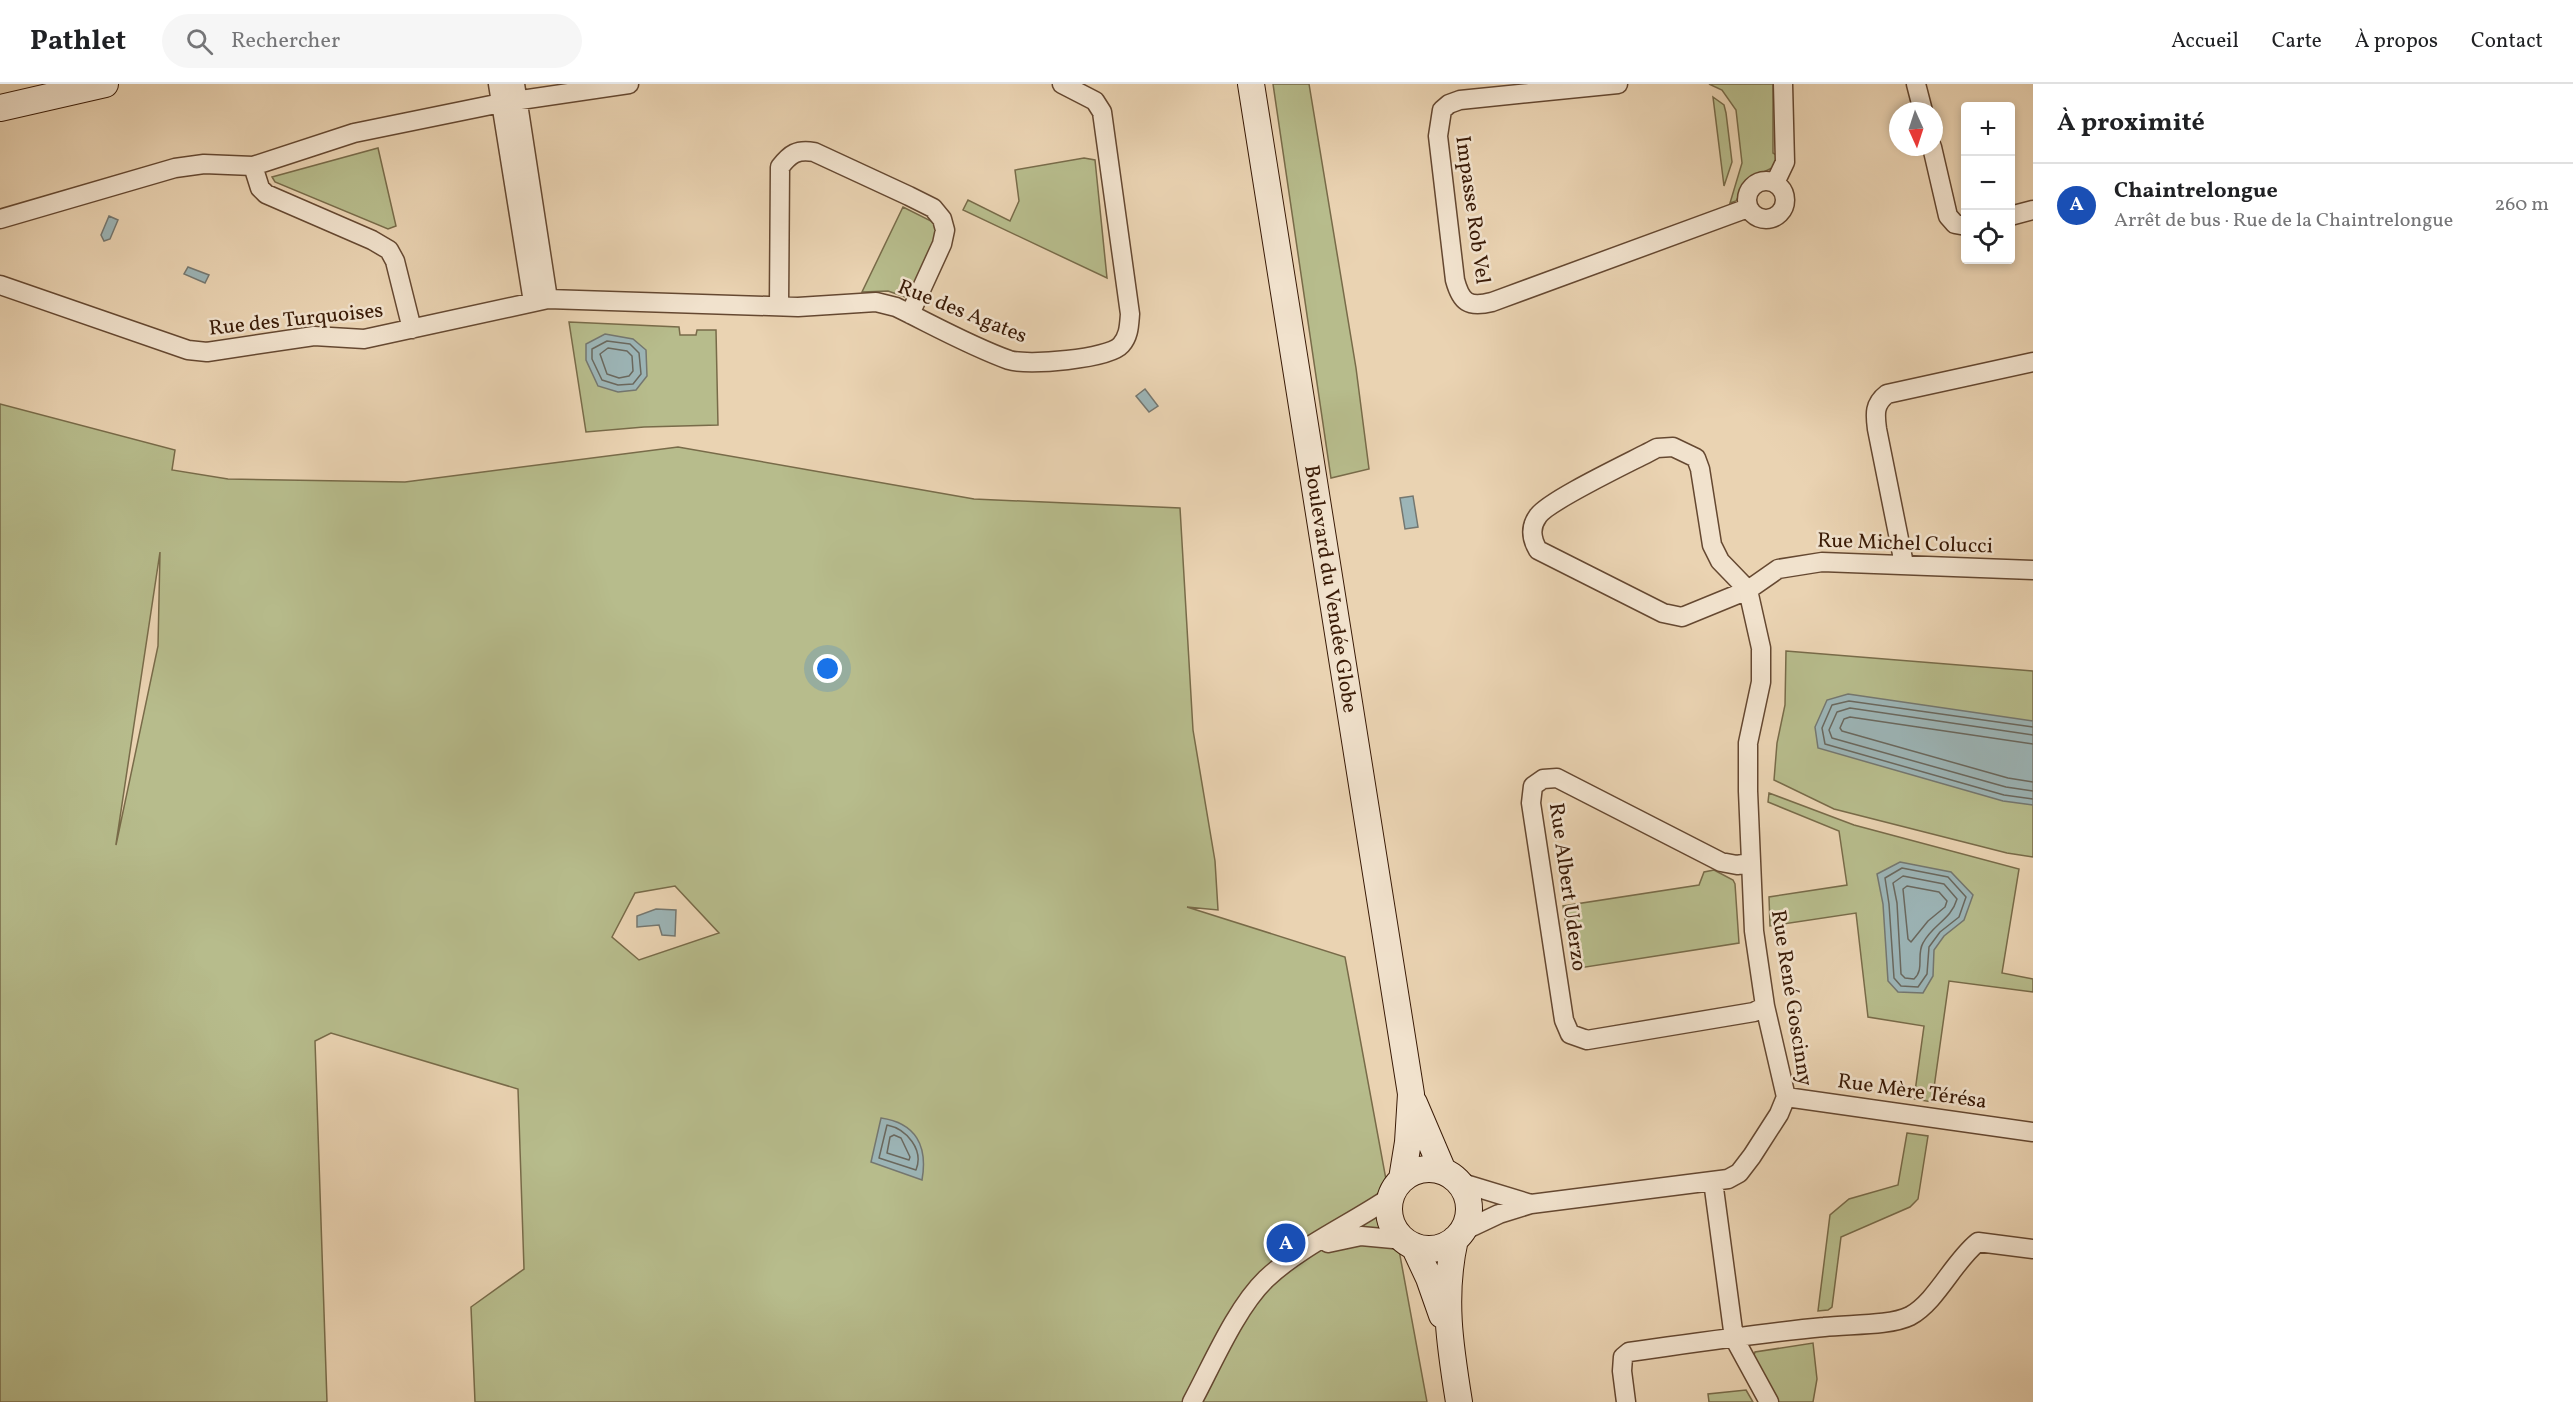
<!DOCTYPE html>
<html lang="fr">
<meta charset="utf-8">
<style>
body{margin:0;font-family:Vollkorn,serif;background:#f6f6f6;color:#202124}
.controls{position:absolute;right:18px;top:18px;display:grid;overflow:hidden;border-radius:6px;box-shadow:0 3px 9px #0003}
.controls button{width:54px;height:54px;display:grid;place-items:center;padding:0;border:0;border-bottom:2px solid #e0e0e0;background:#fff;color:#202124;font:30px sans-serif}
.compass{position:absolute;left:1889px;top:18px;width:54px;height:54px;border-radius:50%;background:#fff;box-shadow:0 3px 9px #0003;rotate:177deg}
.you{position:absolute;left:828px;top:585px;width:21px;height:21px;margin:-15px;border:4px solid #fff;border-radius:50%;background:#1a73e8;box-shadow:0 0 0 9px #1a73e833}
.badge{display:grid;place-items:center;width:39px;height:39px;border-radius:50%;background:#8f2418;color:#fff;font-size:20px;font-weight:700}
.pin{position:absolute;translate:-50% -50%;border:3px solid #fff;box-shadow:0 2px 6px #0006}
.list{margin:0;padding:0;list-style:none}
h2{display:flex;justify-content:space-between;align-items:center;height:78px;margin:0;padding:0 24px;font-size:26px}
h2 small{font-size:20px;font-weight:400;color:#757577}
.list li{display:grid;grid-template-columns:39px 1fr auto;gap:18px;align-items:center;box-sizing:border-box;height:84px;padding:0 24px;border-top:2px solid #e0e0e0}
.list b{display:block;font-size:22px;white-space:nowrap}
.list p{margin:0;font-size:20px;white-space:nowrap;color:#757577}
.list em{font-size:20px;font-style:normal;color:#757577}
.icon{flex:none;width:33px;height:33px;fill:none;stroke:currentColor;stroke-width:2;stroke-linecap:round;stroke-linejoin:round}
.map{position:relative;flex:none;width:2033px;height:1318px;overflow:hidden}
header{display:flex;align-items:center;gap:36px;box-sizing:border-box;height:84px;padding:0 30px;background:#fff;border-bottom:2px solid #e0e0e0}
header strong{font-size:28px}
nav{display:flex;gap:33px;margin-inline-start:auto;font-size:21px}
.search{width:420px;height:54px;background:#f6f6f6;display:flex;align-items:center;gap:15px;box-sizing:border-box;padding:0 21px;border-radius:33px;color:#757577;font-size:22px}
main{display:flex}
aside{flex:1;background:#fff}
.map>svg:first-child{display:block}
.green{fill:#b7bc8c;stroke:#786b49;stroke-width:1.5;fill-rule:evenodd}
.water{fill:#9cb5b7;stroke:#747770;stroke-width:1.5}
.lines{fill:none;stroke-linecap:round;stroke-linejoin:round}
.shore{stroke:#6a685e;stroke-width:1.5}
.street-casing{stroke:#654831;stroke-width:21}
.secondary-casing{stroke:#391a06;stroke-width:28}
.street{stroke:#f1e2cd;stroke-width:18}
.secondary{stroke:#f1e2cd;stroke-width:26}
.labels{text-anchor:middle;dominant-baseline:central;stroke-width:5;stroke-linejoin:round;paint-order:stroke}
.street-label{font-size:21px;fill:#391a06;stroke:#f1e2cd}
</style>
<header>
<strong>Pathlet</strong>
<div class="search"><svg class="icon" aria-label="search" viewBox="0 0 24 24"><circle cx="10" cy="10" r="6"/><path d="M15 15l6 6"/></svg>Rechercher</div>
<nav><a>Accueil</a><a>Carte</a><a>À propos</a><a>Contact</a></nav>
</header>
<main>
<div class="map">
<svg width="2033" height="1318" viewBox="0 0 2033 1318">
<rect width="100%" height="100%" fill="#ead3b2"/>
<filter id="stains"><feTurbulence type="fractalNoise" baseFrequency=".00333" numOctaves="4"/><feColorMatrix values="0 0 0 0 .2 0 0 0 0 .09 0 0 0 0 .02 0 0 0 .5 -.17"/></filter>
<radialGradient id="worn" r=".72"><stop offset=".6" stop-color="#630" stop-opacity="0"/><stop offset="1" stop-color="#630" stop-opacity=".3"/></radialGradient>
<path class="green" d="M 1273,0 L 1309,0 L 1356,284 L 1369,385 L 1331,394 Z
M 1709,0 L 1773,0 L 1773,69 L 1778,72 L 1774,83 L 1747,96 L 1736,117 L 1730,119 L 1742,79 L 1736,26 L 1722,6 Z
M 1713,13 L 1724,21 L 1726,29 L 1732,78 L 1724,102 Z
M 378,64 L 396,142 L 388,145 L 275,98 L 272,93 Z
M 1084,74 L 1095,76 L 1107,194 L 963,126 L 968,116 L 1010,137 L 1019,117 L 1015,86 Z
M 903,123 L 935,139 L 939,147 L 911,215 L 888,207 L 862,208 Z
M 569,238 L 679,243 L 680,251 L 696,251 L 697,246 L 716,246 L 718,341 L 644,343 L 586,348 Z
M 0,320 L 175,366 L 172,386 L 228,395 L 405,398 L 678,363 L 974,415 L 1180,424 L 1193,646 L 1215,777 L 1218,826 L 1187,823 L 1345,873 L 1427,1318 L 475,1318 L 471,1223 L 524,1185 L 518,1005 L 331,949 L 315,957 L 327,1318 L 0,1318 ZM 160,468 L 158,562 L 116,761 L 116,760 ZM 675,802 L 719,849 L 639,876 L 612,853 L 635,809 Z
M 1786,567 L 2033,587 L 2033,773 L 2007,769 L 1834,725 L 1774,696 L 1777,659 L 1785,621 Z
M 1769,709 L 1854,741 L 2019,785 L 2002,889 L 2033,895 L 2033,908 L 1949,897 L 1932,1018 L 1914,1015 L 1924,942 L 1868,933 L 1856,829 L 1770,842 L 1769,813 L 1847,801 L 1839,747 L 1768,718 Z
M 1714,786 L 1733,796 L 1735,800 L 1739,859 L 1573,885 L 1563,822 L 1699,801 L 1704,788 Z
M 1907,1049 L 1928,1052 L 1918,1115 L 1910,1123 L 1841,1153 L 1832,1223 L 1828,1226 L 1818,1227 L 1830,1131 L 1849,1115 L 1898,1101 Z
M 1813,1259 L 1817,1295 L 1813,1318 L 1778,1318 L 1753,1274 L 1755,1268 Z
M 1746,1306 L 1753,1318 L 1709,1318 L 1708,1310 Z"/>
<path class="water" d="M 109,132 L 118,136 L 110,155 L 104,157 L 101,151 Z
M 188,183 L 209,191 L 205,199 L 184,190 Z
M 605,250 L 633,255 L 646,266 L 647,292 L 636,306 L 618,308 L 598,302 L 586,276 L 586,260 Z
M 1145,305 L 1158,322 L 1149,328 L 1136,312 Z
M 1413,412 L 1418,443 L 1405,445 L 1400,414 Z
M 1848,610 L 2033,637 L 2033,721 L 2003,717 L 1818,664 L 1815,643 L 1827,616 Z
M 1900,778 L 1951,788 L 1973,811 L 1964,836 L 1944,852 L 1934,866 L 1933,892 L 1923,909 L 1898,908 L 1888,897 L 1883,820 L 1877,790 Z
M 656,825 L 676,826 L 675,852 L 662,851 L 659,841 L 637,843 L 637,832 Z
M 881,1034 C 916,1039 928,1062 922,1096 L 871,1078 Z"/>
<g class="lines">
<path class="shore" d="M 607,257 L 630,260 L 639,269 L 641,290 L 633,300 L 618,301 L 602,296 L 592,275 L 592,265 Z
M 608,264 L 627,267 L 632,272 L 633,287 L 629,292 L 619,294 L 607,290 L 600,270 Z
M 2033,643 L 1849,617 L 1832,621 L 1822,644 L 1825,660 L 2004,711 L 2033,715
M 2033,651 L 1850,624 L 1837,628 L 1829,646 L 1832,654 L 2006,703 L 2033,707
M 2033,660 L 1850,633 L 1844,635 L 1840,644 L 1842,647 L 2008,694 L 2033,698
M 1902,784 L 1948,793 L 1966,813 L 1959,833 L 1940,848 L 1929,863 L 1927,890 L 1918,903 L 1901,902 L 1894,894 L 1889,820 L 1885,794 Z
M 1903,792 L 1944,800 L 1957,815 C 1951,836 1933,840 1923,859 C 1916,871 1925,885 1914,895 L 1905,894 L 1901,890 L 1897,819 L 1893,799 Z
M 1907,802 L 1939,808 L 1947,817 L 1945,823 L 1928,837 L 1911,858 L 1908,855 L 1903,805 Z
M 887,1041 C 907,1045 924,1066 916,1086 L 879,1074 Z
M 894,1051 L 901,1054 L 910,1073 L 909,1076 L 887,1069 L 890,1053 Z"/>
<defs>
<path id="street" d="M 498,0 L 533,218
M 515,0 L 548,215
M 1618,0 L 1460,16 L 1449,20 L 1442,26 L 1438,52 L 1455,196 C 1461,218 1468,224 1492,218 L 1748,124
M 1916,0 L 1923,27
M 1932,63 L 1948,132 L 1955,140 L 1966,142
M 253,82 L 260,104 L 266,110 L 372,156 L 389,166 L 395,177 L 412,245
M1747 116a19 19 0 1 1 38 0a19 19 0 1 1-38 0Z
M 1775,99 L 1785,78 L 1783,0
M 2010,132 L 2033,126
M 0,135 L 175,84 L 204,80 L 253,82 L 354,49 L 501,19 L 629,0
M 0,201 L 188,266 L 207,268 L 314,252 L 364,255 L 548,215 L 798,223 L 876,218 L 896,223 C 933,241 970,262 1009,276 C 1027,282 1109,275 1121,261 C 1129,252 1129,242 1130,230 L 1102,28 L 1095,17 L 1062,0
M 779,222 L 780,83 C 790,70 797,65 814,68 L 909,112 L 933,124 L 942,135 L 945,146 L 942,160 L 910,230
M 1904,480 L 1877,345 C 1875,330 1874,320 1887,310 L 2033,278
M 1748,506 L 1720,477 L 1712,461 L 1700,385 L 1696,374 L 1673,363 L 1657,364 C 1635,376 1549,416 1538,432 C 1530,443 1531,454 1538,466 L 1663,529 L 1682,533 L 1748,506 L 1778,485 L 1822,478 L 2033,486
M 1750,779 L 1737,781 L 1721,778 L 1557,694 L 1543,695 L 1533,702 L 1531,719 L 1564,936 L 1570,950 L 1587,956 L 1754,928 L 1765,922
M 1786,1013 L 2033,1048
M 1713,1097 L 1734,1254 L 1769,1318
M 1459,1098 L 1531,1120
M 1463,1147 L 1499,1130 L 1531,1120 L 1728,1095 L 1739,1089 L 1752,1072 L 1779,1030 L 1786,1013 L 1765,922 L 1754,847 L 1748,707 L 1748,659 L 1761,598 L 1761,564 L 1748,506
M 1328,1159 L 1361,1152 L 1404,1156
M 1192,1318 C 1212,1281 1236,1224 1266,1195 C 1301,1162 1349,1141 1389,1114
M 1626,1318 L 1622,1287 L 1623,1273 L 1629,1268 C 1694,1259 1759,1249 1824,1243 C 1848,1240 1890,1242 1910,1232 C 1937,1217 1953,1178 1978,1158 L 2033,1165"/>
<path id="secondary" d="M 1251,0 L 1411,1010 L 1408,1058 L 1402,1095
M 0,24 L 105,0
M 1414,1019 L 1443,1087
M1389 1125a40 40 0 1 1 80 0a40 40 0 1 1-80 0Z
M 1455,1155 C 1442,1212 1450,1262 1459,1318
M 1414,1162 L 1429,1194 L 1442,1231"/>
</defs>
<use href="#street" class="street-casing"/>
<use href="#secondary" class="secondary-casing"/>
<use href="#street" class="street"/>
<use href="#secondary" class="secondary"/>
</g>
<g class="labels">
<g class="street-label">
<text transform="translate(1472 126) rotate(82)">Impasse Rob Vel</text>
<text transform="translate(962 228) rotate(22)">Rue des Agates</text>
<text transform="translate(296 236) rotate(-6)">Rue des Turquoises</text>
<text transform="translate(1905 460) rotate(2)">Rue Michel Colucci</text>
<text transform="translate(1330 505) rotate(81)">Boulevard du Vendée Globe</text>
<text transform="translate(1567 803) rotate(82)">Rue Albert Uderzo</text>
<text transform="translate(1791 914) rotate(81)">Rue René Goscinny</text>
<text transform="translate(1912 1008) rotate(8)">Rue Mère Térésa</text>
</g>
</g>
<rect width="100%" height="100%" filter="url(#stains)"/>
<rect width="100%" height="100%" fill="url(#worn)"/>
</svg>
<div class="controls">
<button>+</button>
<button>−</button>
<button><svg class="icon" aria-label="locate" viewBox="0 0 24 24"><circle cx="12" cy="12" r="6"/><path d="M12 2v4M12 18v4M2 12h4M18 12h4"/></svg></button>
</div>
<svg class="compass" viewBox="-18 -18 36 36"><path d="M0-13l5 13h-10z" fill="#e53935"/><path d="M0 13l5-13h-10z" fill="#757577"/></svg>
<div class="you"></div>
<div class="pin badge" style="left:1286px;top:1159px;background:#1a4fb4">A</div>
</div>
<aside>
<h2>À proximité<small></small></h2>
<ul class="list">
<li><span class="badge" style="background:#1a4fb4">A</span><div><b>Chaintrelongue</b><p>Arrêt de bus · Rue de la Chaintrelongue</p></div><em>260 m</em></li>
</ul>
</aside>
</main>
